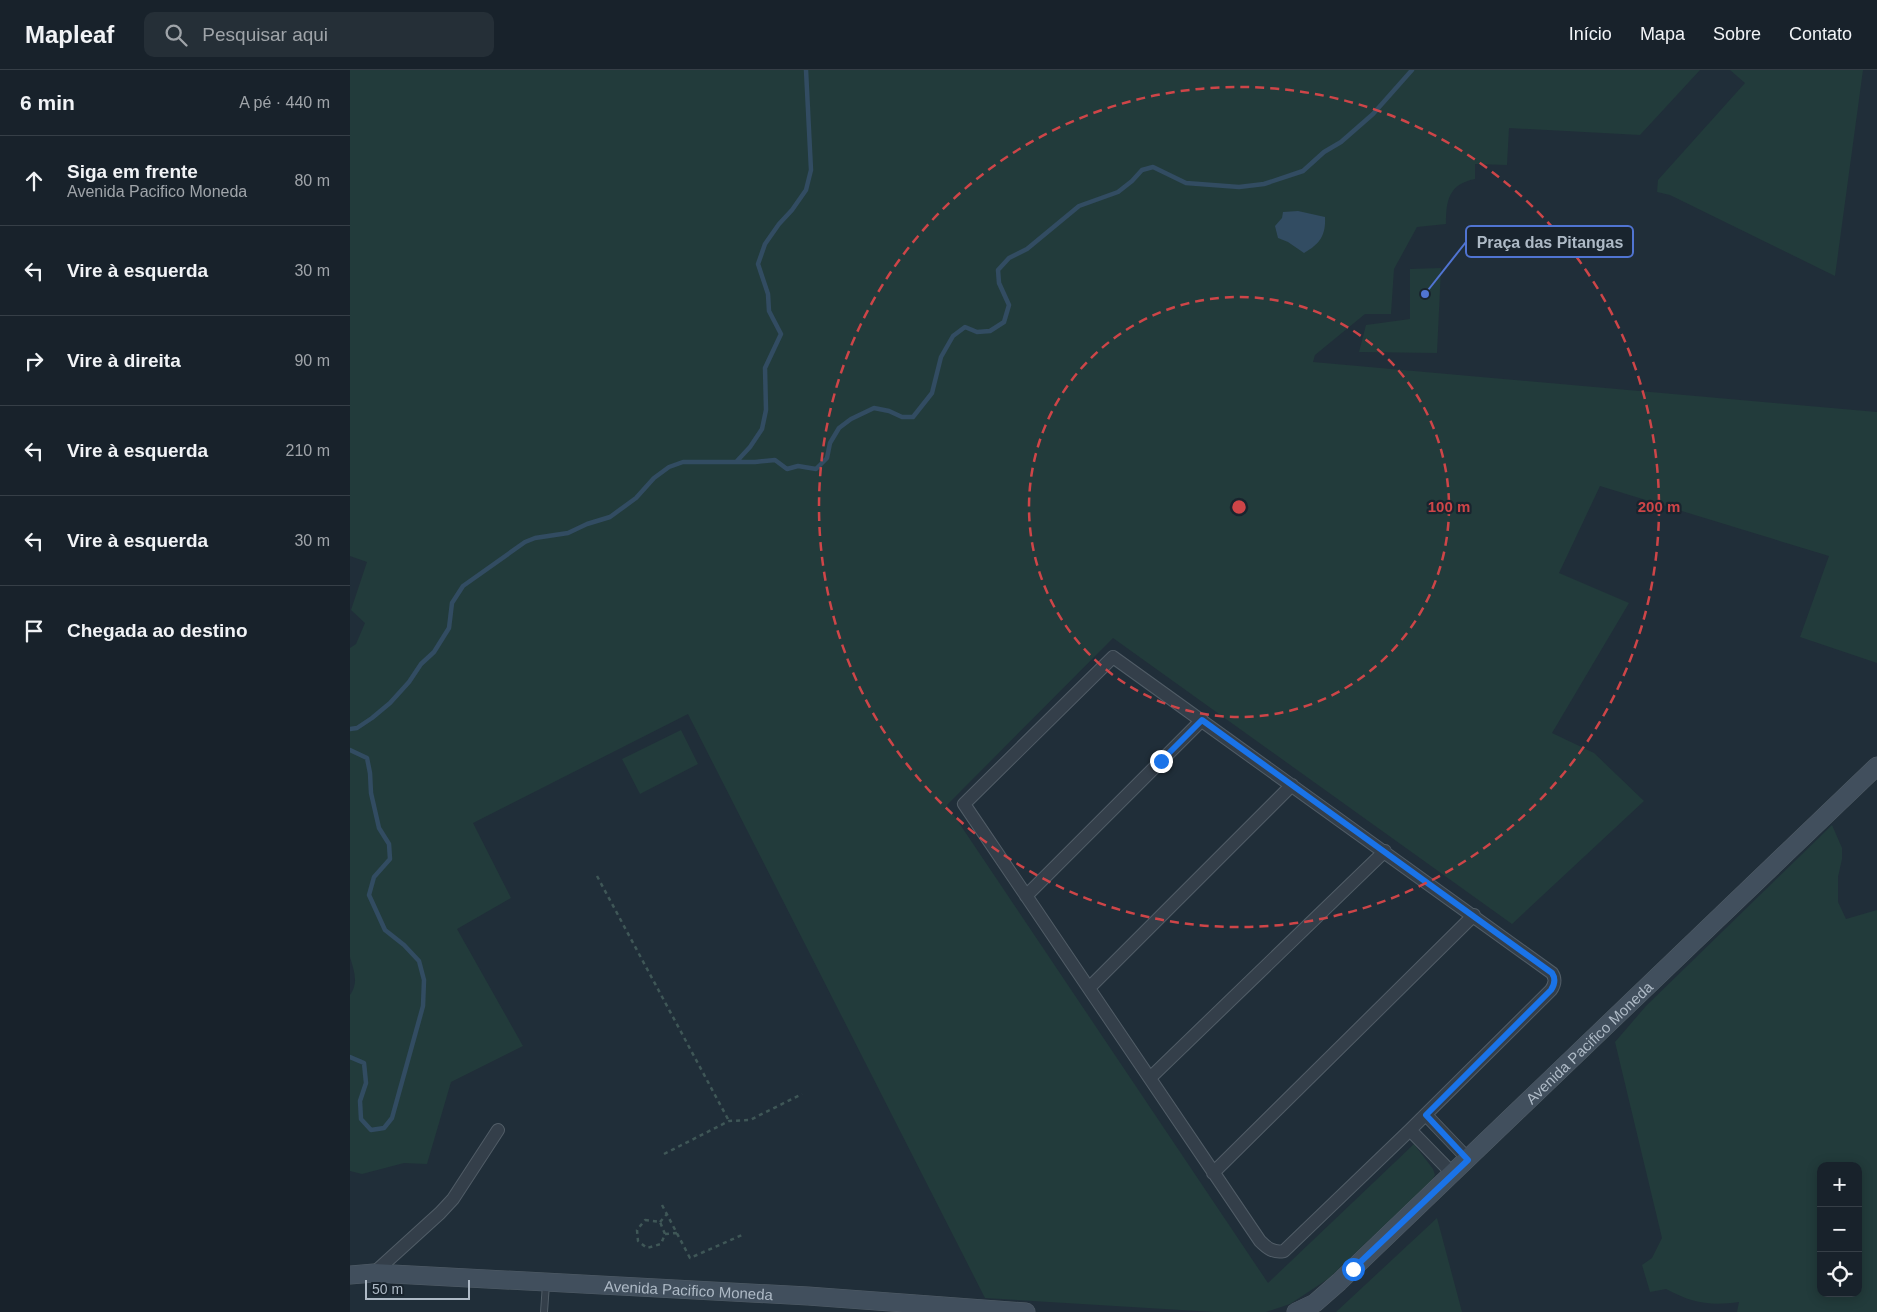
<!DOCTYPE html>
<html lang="pt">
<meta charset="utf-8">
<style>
body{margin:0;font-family:Helvetica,sans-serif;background:#252f37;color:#f1f3f6}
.controls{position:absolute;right:15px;bottom:15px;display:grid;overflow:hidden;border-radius:10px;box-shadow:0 2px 12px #0003}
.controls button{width:45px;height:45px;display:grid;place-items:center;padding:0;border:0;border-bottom:1px solid #363f47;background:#18222b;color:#f1f3f6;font:25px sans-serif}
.scale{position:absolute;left:15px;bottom:12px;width:105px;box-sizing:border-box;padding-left:5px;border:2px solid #aebac6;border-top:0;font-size:14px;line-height:18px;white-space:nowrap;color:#aebac6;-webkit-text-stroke:4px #19242e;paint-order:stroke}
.stop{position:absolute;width:15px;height:15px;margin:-11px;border:4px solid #1a73e8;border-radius:50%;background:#fff}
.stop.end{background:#1a73e8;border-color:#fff;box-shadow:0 1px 5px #0008}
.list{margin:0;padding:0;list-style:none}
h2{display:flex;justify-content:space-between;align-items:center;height:65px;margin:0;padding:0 20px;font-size:21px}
h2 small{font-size:16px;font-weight:400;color:#9fa4a9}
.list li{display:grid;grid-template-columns:32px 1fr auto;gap:15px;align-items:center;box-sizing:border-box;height:90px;padding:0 20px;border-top:1px solid #363f47}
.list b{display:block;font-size:19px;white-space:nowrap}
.list p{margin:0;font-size:16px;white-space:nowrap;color:#9fa4a9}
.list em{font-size:16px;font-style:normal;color:#9fa4a9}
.icon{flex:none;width:28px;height:28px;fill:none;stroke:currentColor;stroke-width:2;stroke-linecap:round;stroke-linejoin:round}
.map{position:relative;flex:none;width:1527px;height:1242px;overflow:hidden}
header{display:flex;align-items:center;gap:30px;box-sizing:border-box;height:70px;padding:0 25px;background:#18222b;border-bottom:1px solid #363f47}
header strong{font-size:24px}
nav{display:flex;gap:28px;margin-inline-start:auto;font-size:18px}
.search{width:350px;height:45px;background:#252f37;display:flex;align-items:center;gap:12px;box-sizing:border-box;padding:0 18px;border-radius:10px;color:#9fa4a9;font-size:19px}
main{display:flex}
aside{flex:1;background:#18222b}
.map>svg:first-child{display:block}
.green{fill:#223b3b;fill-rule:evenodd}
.water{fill:#324c62}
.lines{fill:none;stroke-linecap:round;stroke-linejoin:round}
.stream{stroke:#324c62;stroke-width:4.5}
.lane-casing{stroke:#515d67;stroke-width:8}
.street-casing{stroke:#515d67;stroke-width:14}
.secondary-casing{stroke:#515d67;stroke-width:19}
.path{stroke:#3f5757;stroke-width:2.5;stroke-dasharray:4 4;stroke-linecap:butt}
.lane{stroke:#343f4a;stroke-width:6}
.street{stroke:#343f4a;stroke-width:12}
.secondary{stroke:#414f5d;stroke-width:18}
.route{stroke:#1a73e8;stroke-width:6}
.ring{fill:none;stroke:#ce4548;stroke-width:2.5;stroke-dasharray:9 6}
.labels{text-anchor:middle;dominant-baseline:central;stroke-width:4.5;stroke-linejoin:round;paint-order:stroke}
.street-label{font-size:15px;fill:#aebac6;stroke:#19242e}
.centre{fill:#ce4548;stroke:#19242e;stroke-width:2.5}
.ring-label{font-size:15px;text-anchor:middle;font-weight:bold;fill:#ce4548;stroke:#19242e;stroke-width:4.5;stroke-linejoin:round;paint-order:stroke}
.leader{fill:none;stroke:#5074d2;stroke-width:2}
.callout-dot{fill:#5074d2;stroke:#19242e;stroke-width:2}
.callout{fill:#19242e;stroke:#5074d2;stroke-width:2}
.callout-label{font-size:16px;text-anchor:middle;font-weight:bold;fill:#aebac6}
</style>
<header>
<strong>Mapleaf</strong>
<div class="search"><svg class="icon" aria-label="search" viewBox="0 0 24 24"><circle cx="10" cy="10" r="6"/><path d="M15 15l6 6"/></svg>Pesquisar aqui</div>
<nav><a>Início</a><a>Mapa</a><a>Sobre</a><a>Contato</a></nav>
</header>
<main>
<aside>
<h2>6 min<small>A pé · 440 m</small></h2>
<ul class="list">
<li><svg class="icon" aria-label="ahead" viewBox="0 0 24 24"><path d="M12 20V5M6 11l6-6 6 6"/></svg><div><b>Siga em frente</b><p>Avenida Pacifico Moneda</p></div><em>80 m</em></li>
<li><svg class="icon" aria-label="left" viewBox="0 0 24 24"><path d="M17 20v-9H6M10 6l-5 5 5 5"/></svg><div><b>Vire à esquerda</b></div><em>30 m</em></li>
<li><svg class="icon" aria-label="right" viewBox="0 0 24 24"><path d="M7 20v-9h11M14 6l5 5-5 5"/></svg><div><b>Vire à direita</b></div><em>90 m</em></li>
<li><svg class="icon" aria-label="left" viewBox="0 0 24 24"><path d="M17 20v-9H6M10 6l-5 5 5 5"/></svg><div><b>Vire à esquerda</b></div><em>210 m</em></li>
<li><svg class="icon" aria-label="left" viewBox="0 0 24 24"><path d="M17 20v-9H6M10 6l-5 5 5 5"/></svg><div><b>Vire à esquerda</b></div><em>30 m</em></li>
<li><svg class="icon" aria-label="arrive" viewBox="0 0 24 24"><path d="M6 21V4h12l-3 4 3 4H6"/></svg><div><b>Chegada ao destino</b></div></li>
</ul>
</aside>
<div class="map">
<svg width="1527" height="1242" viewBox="0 0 1527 1242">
<rect width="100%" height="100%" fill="#202e39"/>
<path class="green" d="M 0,0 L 1350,0 L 1290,65 L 1159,58 L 1157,95 L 1125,94 L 1125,109 C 1099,114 1096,130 1096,154 L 1067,157 L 1044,199 L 1041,244 L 1015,244 L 965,285 L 963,292 L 1527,342 L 1527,593 L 1450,567 L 1479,486 L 1250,416 L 1209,503 L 1279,533 L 1202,663 L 1244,683 L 1294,731 L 1162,854 L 763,568 L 597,735 L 918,1213 L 1064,1074 L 1083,1099 L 1085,1105 L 1082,1110 L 978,1209 L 940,1234 L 916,1242 L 864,1242 L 635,1228 L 338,644 L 123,753 L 161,828 L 107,859 L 173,976 L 101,1012 L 77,1094 L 54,1093 L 12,1104 L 0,1101 L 0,925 C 9,913 4,901 0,887 L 0,578 L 6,574 L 15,553 L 1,540 L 17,492 L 0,486 Z
M 1380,0 L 1513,0 L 1485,206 L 1320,125 L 1307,122 L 1308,110 L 1395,13 Z
M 1091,198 L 1087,283 L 1009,282 L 1016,255 L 1060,249 L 1060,199 Z
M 331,660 L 348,694 L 290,724 L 272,689 Z
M 1482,755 L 1492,778 L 1492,789 L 1488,807 L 1488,832 L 1496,849 L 1527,840 L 1527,1242 L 1387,1242 L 1389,1232 C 1360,1236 1342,1233 1316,1219 L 1300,1222 L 1292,1195 L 1302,1188 L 1312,1168 L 1265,972 L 1296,936 ZM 1471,1096 L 1508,1096 L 1508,1223 L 1471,1223 Z
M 1087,1148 L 1112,1242 L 986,1242 Z"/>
<path class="water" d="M 948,141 L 975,147 C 976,165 970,174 954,183 L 938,172 L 928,168 L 925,156 L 932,148 L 933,142 Z"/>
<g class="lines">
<path class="stream" d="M 387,391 L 400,377 L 412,359 L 416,340 L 415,298 L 431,264 L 419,241 L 418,224 L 408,194 L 415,174 L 429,154 L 442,140 L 456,120 L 461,100 L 456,0
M 0,659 L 7,658 L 22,648 L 40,633 L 59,612 L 71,594 L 84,582 L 99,558 L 102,533 L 113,516 L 175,472 L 185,468 L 218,463 L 237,454 L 260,447 L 286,428 L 304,408 L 319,397 L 333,392 L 405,392 L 425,390 L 437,399 L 448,396 L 466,399 L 477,388 L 480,373 L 489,358 L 501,349 L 524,338 L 539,341 L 552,347 L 563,347 L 582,323 L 591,287 L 603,266 L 615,257 L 627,262 L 640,261 L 654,252 L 659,235 L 649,213 L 648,200 L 659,188 L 677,179 L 729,136 L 768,122 L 782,111 L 792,100 L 803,97 L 836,113 L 889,117 L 914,114 L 953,101 L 974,82 L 991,72 L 1023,44 L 1062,0
M 0,680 L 17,688 L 20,703 L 21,723 L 29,758 L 39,774 L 40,789 L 24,807 L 19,825 L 35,860 L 54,875 L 69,891 L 74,910 L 73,936 L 42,1048 L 34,1058 L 21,1060 L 11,1049 L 10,1031 L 16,1013 L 14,993 L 0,987"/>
<defs>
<path id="lane" d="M 194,1242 L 196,1214"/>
<path id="street" d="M 763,587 L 1202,903 C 1206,909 1205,914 1201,920 L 1060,1060 L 934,1181 C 923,1183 917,1178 910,1171 L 614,734 Z
M 676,826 L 852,650
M 739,918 L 942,715
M 800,1008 L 1035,781
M 1076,1045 L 1119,1090
M 1060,1060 L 1103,1104
M 863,1103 L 1124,845
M 24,1203 L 90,1143 L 103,1129 L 148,1060"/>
<g id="secondary">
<path id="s1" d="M 0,1205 L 24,1203 L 458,1226 L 676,1242"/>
<path id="s2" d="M 946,1242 L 965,1233 L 989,1212 L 1527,696"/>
</g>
</defs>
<use href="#lane" class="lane-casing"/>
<use href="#street" class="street-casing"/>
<use href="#secondary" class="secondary-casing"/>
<path class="path" d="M 247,806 L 379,1051
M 314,1084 L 379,1051 L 400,1050 L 452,1024
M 312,1135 L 340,1188 L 392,1165
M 295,1150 L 310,1152 L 315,1164 L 311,1174 L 297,1178 L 288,1171 L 287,1160 Z
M 310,1152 L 317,1144
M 315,1164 L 327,1163"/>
<use href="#lane" class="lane"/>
<use href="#street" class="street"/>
<use href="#secondary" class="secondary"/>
</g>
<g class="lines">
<path class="route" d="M 811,691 L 852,650 L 1202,903 C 1206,909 1205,914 1201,920 L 1076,1045 L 1118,1090 L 1003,1199"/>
</g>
<g class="ring">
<circle cx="889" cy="437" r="210"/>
<circle cx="889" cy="437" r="420"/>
</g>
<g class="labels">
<g class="street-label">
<text stroke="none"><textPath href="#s2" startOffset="399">Avenida Pacifico Moneda</textPath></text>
<text stroke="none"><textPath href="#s1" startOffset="339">Avenida Pacifico Moneda</textPath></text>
</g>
</g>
<circle cx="889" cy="437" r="8" class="centre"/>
<g class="ring-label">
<text x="1099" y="442">100 m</text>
<text x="1309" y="442">200 m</text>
</g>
<path class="leader" d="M1075 224L1116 172"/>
<circle class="callout-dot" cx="1075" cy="224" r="5"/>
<rect class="callout" x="1116" y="156" width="167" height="31" rx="5"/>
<g class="callout-label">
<text x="1200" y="178">Praça das Pitangas</text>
</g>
</svg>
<div class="controls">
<button>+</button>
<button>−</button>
<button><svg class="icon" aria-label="locate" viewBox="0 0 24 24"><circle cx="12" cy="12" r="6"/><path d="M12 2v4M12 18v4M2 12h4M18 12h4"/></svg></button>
</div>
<div class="scale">50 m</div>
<div class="stop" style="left:1003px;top:1199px"></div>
<div class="stop end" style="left:811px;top:691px"></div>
</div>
</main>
